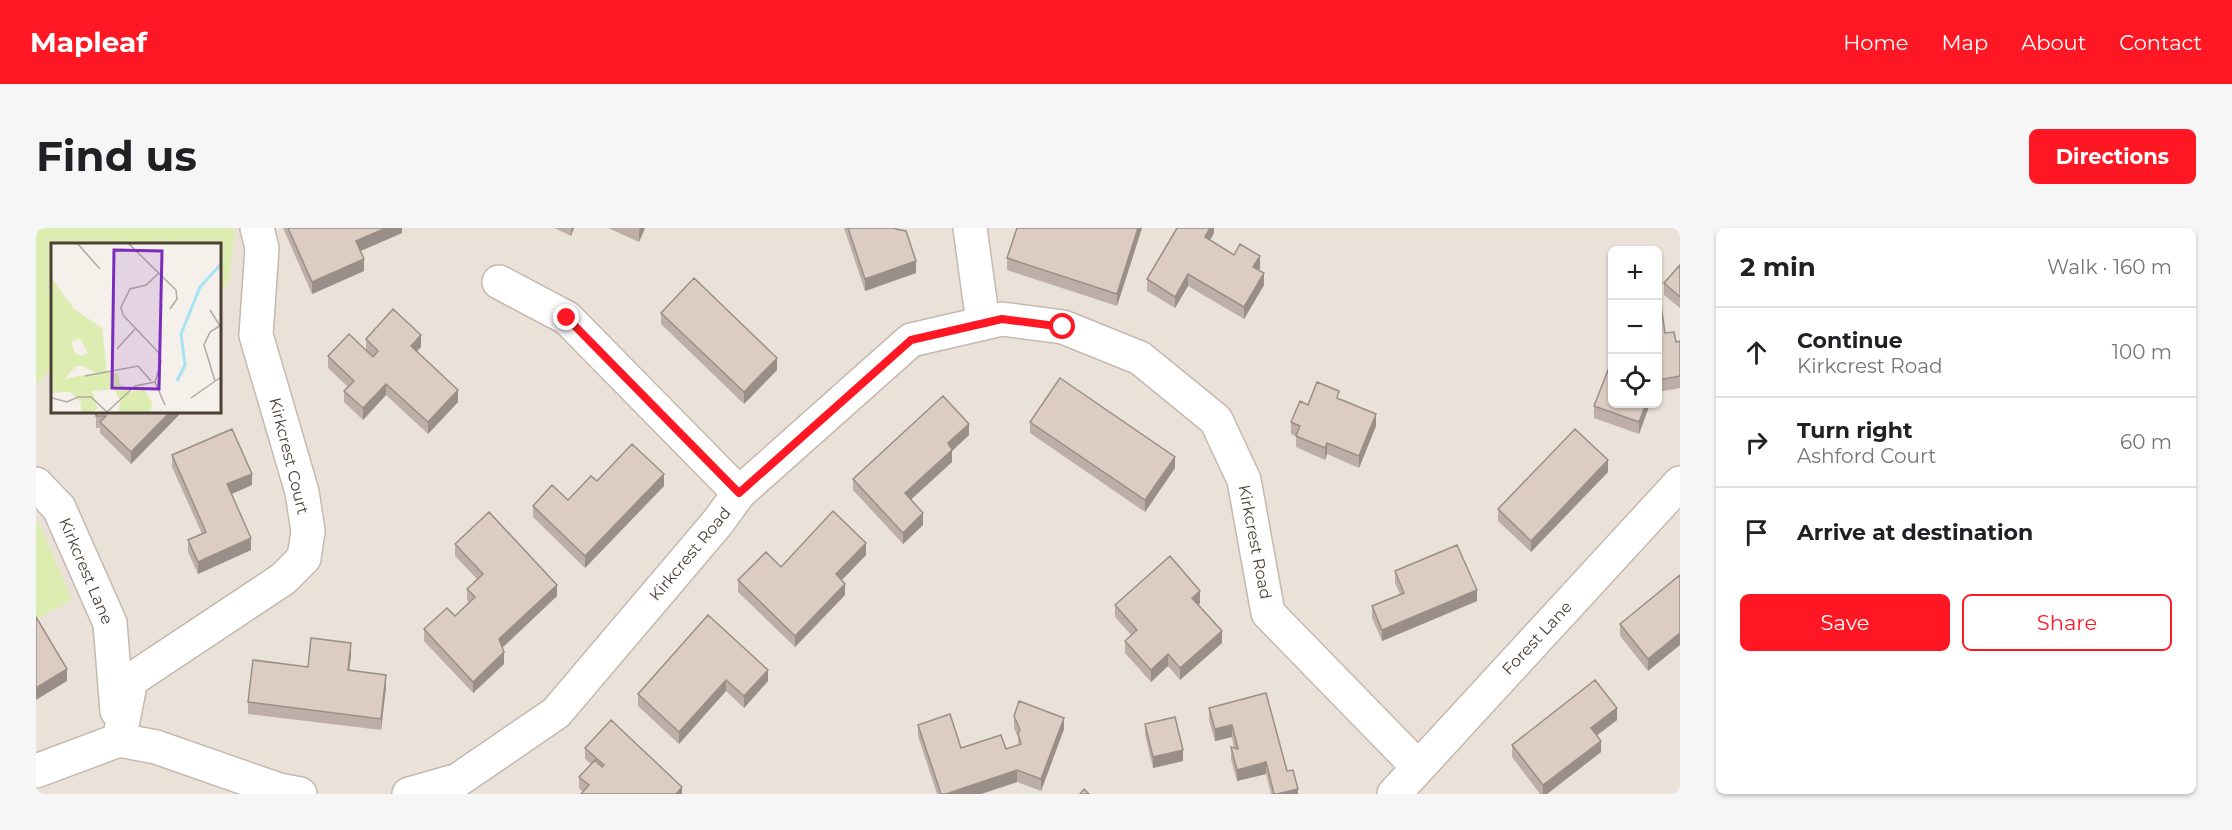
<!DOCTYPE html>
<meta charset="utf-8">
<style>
body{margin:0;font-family:Montserrat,sans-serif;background:#f6f6f6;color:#202124}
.controls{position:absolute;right:18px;top:18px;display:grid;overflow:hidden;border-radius:9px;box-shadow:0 2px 4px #0004}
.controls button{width:54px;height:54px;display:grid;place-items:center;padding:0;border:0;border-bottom:2px solid #e0e0e0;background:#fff;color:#202124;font:30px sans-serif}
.stop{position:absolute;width:18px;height:18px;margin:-14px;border:4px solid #ff1824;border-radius:50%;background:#fff}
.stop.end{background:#ff1824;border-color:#fff;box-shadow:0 2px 6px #0008}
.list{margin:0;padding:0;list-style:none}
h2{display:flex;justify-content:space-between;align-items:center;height:78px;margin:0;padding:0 24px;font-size:26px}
h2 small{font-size:20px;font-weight:400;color:#757577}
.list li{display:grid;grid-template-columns:39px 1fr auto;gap:18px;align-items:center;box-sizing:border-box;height:90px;padding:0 24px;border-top:2px solid #e0e0e0}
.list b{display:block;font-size:22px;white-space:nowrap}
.list p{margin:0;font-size:20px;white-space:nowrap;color:#757577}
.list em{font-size:20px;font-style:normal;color:#757577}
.actions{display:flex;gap:12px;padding:18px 24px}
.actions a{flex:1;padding:14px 0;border:2px solid #ff1824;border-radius:9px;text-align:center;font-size:21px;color:#ff1824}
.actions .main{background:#ff1824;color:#fff}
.icon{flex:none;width:33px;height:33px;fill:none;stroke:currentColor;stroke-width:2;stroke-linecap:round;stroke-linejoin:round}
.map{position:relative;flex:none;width:1644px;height:566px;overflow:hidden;border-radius:9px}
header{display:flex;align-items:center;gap:36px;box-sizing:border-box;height:84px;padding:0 30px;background:#ff1824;color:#fff}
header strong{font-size:28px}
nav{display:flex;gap:33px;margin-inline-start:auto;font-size:21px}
.intro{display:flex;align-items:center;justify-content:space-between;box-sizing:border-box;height:144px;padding:0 36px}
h1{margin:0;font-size:42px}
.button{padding:15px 27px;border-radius:9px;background:#ff1824;color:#fff;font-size:21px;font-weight:700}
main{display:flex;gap:36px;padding:0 36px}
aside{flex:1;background:#fff;border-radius:9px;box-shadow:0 2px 4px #0004}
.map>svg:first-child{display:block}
.residential{fill:#eae1d8;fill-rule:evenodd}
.green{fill:#ddecb1}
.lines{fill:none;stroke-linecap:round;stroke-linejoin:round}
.minor-casing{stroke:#c5b9af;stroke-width:36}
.minor{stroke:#fff;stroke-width:33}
.wall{fill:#bdafa7}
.shaded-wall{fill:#9a8f88}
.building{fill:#dcccc2;stroke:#9a8f88;stroke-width:1.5}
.route{stroke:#ff1824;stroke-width:8}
.labels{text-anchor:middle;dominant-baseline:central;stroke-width:6;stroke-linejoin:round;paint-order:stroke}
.street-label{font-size:16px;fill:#4b3f37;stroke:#fff}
.inset-river{fill:none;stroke:#a4e4f5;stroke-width:3}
.inset-road{fill:none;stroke:#b2a9a2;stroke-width:1.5}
.view{fill:#7b2cbf;fill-opacity:0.15;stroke:#7b2cbf;stroke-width:3}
.inset-edge{fill:none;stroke:#4b3f37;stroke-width:3}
</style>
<header>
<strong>Mapleaf</strong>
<nav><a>Home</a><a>Map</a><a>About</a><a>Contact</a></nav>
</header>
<div class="intro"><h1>Find us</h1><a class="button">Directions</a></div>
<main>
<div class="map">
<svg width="1644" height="566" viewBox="0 0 1644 566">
<rect width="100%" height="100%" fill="#f6f0ea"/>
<path class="residential" d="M 197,0 L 1644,0 L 1644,566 L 0,566 L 0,391 L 36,372 L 5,299 L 0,292 L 0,157 L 16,140 L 16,183 L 183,183 L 183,70 L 193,51 L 199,6 ZM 1576,22 L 1622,22 L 1622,176 L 1576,176 Z"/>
<path class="green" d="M 0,0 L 197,0 L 199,6 L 193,51 L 183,70 L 183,16 L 16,16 L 16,140 L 0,157 Z
M 0,292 L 5,299 L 36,372 L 0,391 Z"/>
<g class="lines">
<defs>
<path id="minor" d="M 934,0 L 947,95
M 463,54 L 531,90 L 703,265
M 0,256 L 23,280 L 74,395 L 81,483
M 83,512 L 95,452 L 247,351 L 268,330 L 272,303 L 266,264 L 220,107 L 226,20 L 221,0
M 0,543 L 83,512 L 120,519 L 243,562 L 264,566
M 373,566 L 422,552 L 520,485 L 682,294 L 703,265 L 875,112 L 966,91 L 1027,99 L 1104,130 L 1180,192 L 1208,252 L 1232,385 L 1382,539
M 1358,566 L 1644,255"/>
</defs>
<use href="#minor" class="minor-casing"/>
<use href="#minor" class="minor"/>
</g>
<path class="wall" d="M 247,0 L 366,0 L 366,5 L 324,23 L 328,43 L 276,66 Z
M 518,0 L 538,0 L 535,8 Z
M 572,0 L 609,0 L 603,14 Z
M 808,0 L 859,0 L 880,45 L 829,63 Z
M 981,0 L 1106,0 L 1081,78 L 971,42 L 971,30 Z
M 1178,0 L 1178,5 L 1174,12 L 1198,27 L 1224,40 L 1222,42 L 1228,57 L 1208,91 L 1152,58 L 1139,80 L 1111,63 L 1111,51 Z
M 1644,37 L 1644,80 L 1628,67 L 1628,55 Z
M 1622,72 L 1629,105 L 1640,114 L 1644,113 L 1644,160 L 1622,164 Z
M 625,85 L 741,142 L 708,176 L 625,96 Z
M 330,111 L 385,119 L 381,123 L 422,174 L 392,206 L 350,167 L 327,192 L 308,174 L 308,163 L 312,159 L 292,140 L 292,128 L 330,122 Z
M 1303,171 L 1340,198 L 1323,240 L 1291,226 L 1289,232 L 1260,219 L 1260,208 L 1255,206 L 1255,194 L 1272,177 Z
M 1614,176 L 1603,206 L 1558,190 L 1558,178 Z
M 57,183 L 143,183 L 143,187 L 95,236 L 64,205 L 64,200 L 60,200 L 60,185 Z
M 994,194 L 1139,240 L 1109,284 L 994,205 Z
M 933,207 L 916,223 L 916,234 L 875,271 L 887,297 L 867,316 L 817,262 L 817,251 Z
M 136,227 L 216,257 L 195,266 L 215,322 L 162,346 L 152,324 L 152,312 L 166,306 L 136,239 Z
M 1572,244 L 1495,324 L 1462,293 L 1462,281 Z
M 561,253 L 628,258 L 549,340 L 497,289 L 497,278 L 532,272 Z
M 419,316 L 521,368 L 466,419 L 468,436 L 437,465 L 388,413 L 388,401 L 419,388 L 433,374 L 431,372 L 431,361 L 441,351 L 419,328 Z
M 830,327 L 806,352 L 809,367 L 759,419 L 702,364 L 702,352 L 745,339 Z
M 1359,343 L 1441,373 L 1346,413 L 1336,390 L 1336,378 L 1364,366 L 1359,355 Z
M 1644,347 L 1612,443 L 1584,408 L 1584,396 Z
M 1164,375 L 1162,377 L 1186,415 L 1144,452 L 1132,438 L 1115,454 L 1089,425 L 1089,413 L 1095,407 L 1079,389 L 1079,377 Z
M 672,387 L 732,453 L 708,480 L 690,463 L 643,516 L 602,478 L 602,466 Z
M 315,427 L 313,442 L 350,459 L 345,502 L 212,486 L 212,474 L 272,439 Z
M 1173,480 L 1251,543 L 1262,566 L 1235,566 L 1230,546 L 1201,553 L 1195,531 L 1195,519 L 1198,520 L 1196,509 L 1179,513 L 1173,492 Z
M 978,488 L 1028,501 L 1005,563 L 981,554 L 945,566 L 901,566 L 882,508 L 882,497 L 925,520 L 970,521 L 982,517 L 982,509 L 978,500 Z
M 1581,492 L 1561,507 L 1565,524 L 1511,566 L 1504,566 L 1476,529 L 1476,517 Z
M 1109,496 L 1147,533 L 1117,540 L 1109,507 Z
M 549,520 L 646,566 L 547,564 L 543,560 L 543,549 L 555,536 L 549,531 Z"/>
<path class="shaded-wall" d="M 350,0 L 366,0 L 366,5 L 320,25 L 320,13 Z
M 535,0 L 538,0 L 535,8 Z
M 604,0 L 609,0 L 603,14 L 603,2 Z
M 1102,0 L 1106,0 L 1081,78 L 1081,66 Z
M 1174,0 L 1178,0 L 1178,5 L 1169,21 L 1169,9 Z
M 1224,28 L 1224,40 L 1217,50 L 1217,39 Z
M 328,31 L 328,43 L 276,66 L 276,54 Z
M 880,33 L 880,45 L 829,63 L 829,51 Z
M 1228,45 L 1228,57 L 1208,91 L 1208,79 Z
M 1152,46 L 1152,58 L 1139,80 L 1139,69 Z
M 385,107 L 385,119 L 375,130 L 375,118 Z
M 741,130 L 741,142 L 708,176 L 708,164 Z
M 350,156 L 350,167 L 327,192 L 327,180 Z
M 422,162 L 422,174 L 392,206 L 392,194 Z
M 1610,176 L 1614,176 L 1603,206 L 1603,194 Z
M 135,183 L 143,183 L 143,187 L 95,236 L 95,224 Z
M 1340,186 L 1340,198 L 1323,240 L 1323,228 Z
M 933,196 L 933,207 L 916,223 L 916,234 L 869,277 L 869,265 L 912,215 Z
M 1291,215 L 1291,226 L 1289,232 L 1289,220 Z
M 1139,229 L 1139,240 L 1109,284 L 1109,272 Z
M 1572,232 L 1572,244 L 1495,324 L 1495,313 Z
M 216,246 L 216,257 L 191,268 L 191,256 Z
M 628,246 L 628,258 L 549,340 L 549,328 Z
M 887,285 L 887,297 L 867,316 L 867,305 Z
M 215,310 L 215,322 L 162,346 L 162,334 Z
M 830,315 L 830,327 L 800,358 L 800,346 Z
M 809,356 L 809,367 L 759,419 L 759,408 Z
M 521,357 L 521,368 L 463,423 L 463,411 Z
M 1441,362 L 1441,373 L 1346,413 L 1346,402 Z
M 1164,363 L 1164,375 L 1156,382 L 1156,370 Z
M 1186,403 L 1186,415 L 1144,452 L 1144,440 Z
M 1644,405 L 1644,417 L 1612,443 L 1612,431 Z
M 315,415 L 315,427 L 312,454 L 312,442 Z
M 468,424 L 468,436 L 437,465 L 437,454 Z
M 1132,426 L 1132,438 L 1115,454 L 1115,442 Z
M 31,441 L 31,453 L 0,472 L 0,460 Z
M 732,442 L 732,453 L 708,480 L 708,468 Z
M 350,447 L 350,459 L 345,502 L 345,491 Z
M 690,452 L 690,463 L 643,516 L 643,504 Z
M 1581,480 L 1581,492 L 1555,512 L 1555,500 Z
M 1028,490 L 1028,501 L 1005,563 L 1005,551 Z
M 1196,497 L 1196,509 L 1179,513 L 1179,501 Z
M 1565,513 L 1565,524 L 1511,566 L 1507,566 L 1507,557 Z
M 1147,522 L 1147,533 L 1117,540 L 1117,529 Z
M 1230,534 L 1230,546 L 1201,553 L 1201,542 Z
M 981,542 L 981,554 L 945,566 L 910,566 Z
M 646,559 L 646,566 L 640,566 Z
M 1262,561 L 1262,566 L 1241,566 Z"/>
<path class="building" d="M 252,0 L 350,0 L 320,13 L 328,31 L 276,54 Z
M 812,0 L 859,0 L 860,1 L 870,3 L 880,33 L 829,51 Z
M 981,0 L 1102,0 L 1081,66 L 971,30 Z
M 1141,0 L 1174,0 L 1169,9 L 1198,27 L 1204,16 L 1224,28 L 1217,39 L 1228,45 L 1208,79 L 1152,46 L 1139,69 L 1111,51 Z
M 1644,37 L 1644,69 L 1628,55 Z
M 658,50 L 741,130 L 708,164 L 625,85 Z
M 1624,71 L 1629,105 L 1638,104 L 1640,114 L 1644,113 L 1644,148 L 1622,152 L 1622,72 Z
M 357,81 L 385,107 L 375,118 L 422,162 L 392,194 L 350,156 L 327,180 L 308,163 L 318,153 L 292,128 L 313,106 L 337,129 L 342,123 L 330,111 Z
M 1574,137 L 1576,138 L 1576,176 L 1610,176 L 1603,194 L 1558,178 Z
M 1024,150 L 1139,229 L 1109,272 L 994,194 Z
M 1281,154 L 1303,163 L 1301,170 L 1340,186 L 1323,228 L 1291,215 L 1289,220 L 1260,208 L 1264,198 L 1255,194 L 1264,173 L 1272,177 Z
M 907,168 L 933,196 L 912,215 L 916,222 L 869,265 L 887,285 L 867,305 L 817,251 Z
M 60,183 L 135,183 L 95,224 L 64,194 L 70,188 L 60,188 Z
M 196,201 L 216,246 L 191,256 L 215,310 L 162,334 L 152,312 L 170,304 L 136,227 Z
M 1539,201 L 1572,232 L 1495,313 L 1462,281 Z
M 596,216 L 628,246 L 549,328 L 497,278 L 516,257 L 532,272 L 555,248 L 561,253 Z
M 797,283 L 830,315 L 800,346 L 809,356 L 759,408 L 702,352 L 730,324 L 745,339 Z
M 453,284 L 521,357 L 463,411 L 468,424 L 437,454 L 388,401 L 411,380 L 419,388 L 439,369 L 431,361 L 447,346 L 419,316 Z
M 1421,317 L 1441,362 L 1346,402 L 1336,378 L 1368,365 L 1359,343 Z
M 1134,328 L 1164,363 L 1156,370 L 1186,403 L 1144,440 L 1132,426 L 1115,442 L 1089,413 L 1101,402 L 1079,377 Z
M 1644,347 L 1644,405 L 1612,431 L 1584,396 Z
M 672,387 L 732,442 L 708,468 L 690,452 L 643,504 L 602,466 Z
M 0,389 L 31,441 L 0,460 Z
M 275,410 L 315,415 L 312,442 L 350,447 L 345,491 L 212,474 L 217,432 L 272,439 Z
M 1559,452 L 1581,480 L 1555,500 L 1565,513 L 1507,557 L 1476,517 Z
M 1230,465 L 1251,543 L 1257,542 L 1262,561 L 1241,566 L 1238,566 L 1230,534 L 1201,542 L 1195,519 L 1202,521 L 1196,497 L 1179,501 L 1173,480 Z
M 983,473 L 1028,490 L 1005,551 L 981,542 L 910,566 L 905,566 L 882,497 L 914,486 L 925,520 L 965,507 L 970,521 L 985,516 L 982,505 L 984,502 L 978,488 Z
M 1139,489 L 1147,522 L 1117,529 L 1109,496 Z
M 575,492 L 646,559 L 640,566 L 545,566 L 553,557 L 543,549 L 559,532 L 566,539 L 568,537 L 549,520 Z
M 1048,561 L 1053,566 L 1044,566 Z"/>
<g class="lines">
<path class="route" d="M 531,90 L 703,265 L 875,112 L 966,91 L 1027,99"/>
</g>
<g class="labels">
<g class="street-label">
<text transform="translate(253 228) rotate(76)">Kirkcrest Court</text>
<text transform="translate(1219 314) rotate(79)">Kirkcrest Road</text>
<text transform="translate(654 326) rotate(-50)">Kirkcrest Road</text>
<text transform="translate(50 343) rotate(67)">Kirkcrest Lane</text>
<text transform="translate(1501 410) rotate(-47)">Forest Lane</text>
</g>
</g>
<g transform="translate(15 15)">
<rect width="170" height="170" fill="#f6f0ea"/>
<path d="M 0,34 L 23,66 L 51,85 L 56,129 L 67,130 L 69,140 L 79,150 L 92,143 L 101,160 L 100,169 L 68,169 L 69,157 L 63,146 L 41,148 L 47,165 L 41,169 L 30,169 L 30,159 L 19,149 L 0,150 ZM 29,95 L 37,110 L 30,113 L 24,110 L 20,99 ZM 25,123 L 32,123 L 44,130 L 13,136 Z" fill="#ddecb1" fill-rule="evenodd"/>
<path class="inset-river" d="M 126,138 L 134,122 L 130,91 L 149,44 L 170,21"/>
<path class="inset-road" d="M 26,0 L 49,26M 77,0 L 125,47 L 126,56 L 119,66M 108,30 L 95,42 L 79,46 L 70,64 L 72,72 L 108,110 L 110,119 L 104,139 L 114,162M 159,67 L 169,83M 66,106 L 84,86M 34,133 L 87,123 L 100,138M 164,138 L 153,102 L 159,89 L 170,82M 1,155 L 16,159 L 27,154 L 40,154 L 56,169 L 84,143 L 104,139M 140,155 L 170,134"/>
<path class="view" d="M 63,7 L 111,8 L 108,146 L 61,145 Z"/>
<rect width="170" height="170" class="inset-edge"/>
</g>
</svg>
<div class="controls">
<button>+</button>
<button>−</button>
<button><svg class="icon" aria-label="locate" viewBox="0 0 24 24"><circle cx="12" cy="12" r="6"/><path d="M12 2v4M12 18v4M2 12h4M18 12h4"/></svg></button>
</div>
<div class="stop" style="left:1027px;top:99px"></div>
<div class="stop end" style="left:531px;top:90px"></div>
</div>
<aside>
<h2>2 min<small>Walk · 160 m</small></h2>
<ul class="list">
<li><svg class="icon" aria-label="ahead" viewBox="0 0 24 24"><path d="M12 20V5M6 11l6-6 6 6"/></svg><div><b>Continue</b><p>Kirkcrest Road</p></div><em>100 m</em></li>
<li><svg class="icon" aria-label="right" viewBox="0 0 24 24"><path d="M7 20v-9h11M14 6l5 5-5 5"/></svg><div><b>Turn right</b><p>Ashford Court</p></div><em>60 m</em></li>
<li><svg class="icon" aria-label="arrive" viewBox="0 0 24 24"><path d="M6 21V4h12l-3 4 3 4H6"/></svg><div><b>Arrive at destination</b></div></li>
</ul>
<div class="actions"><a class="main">Save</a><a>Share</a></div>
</aside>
</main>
